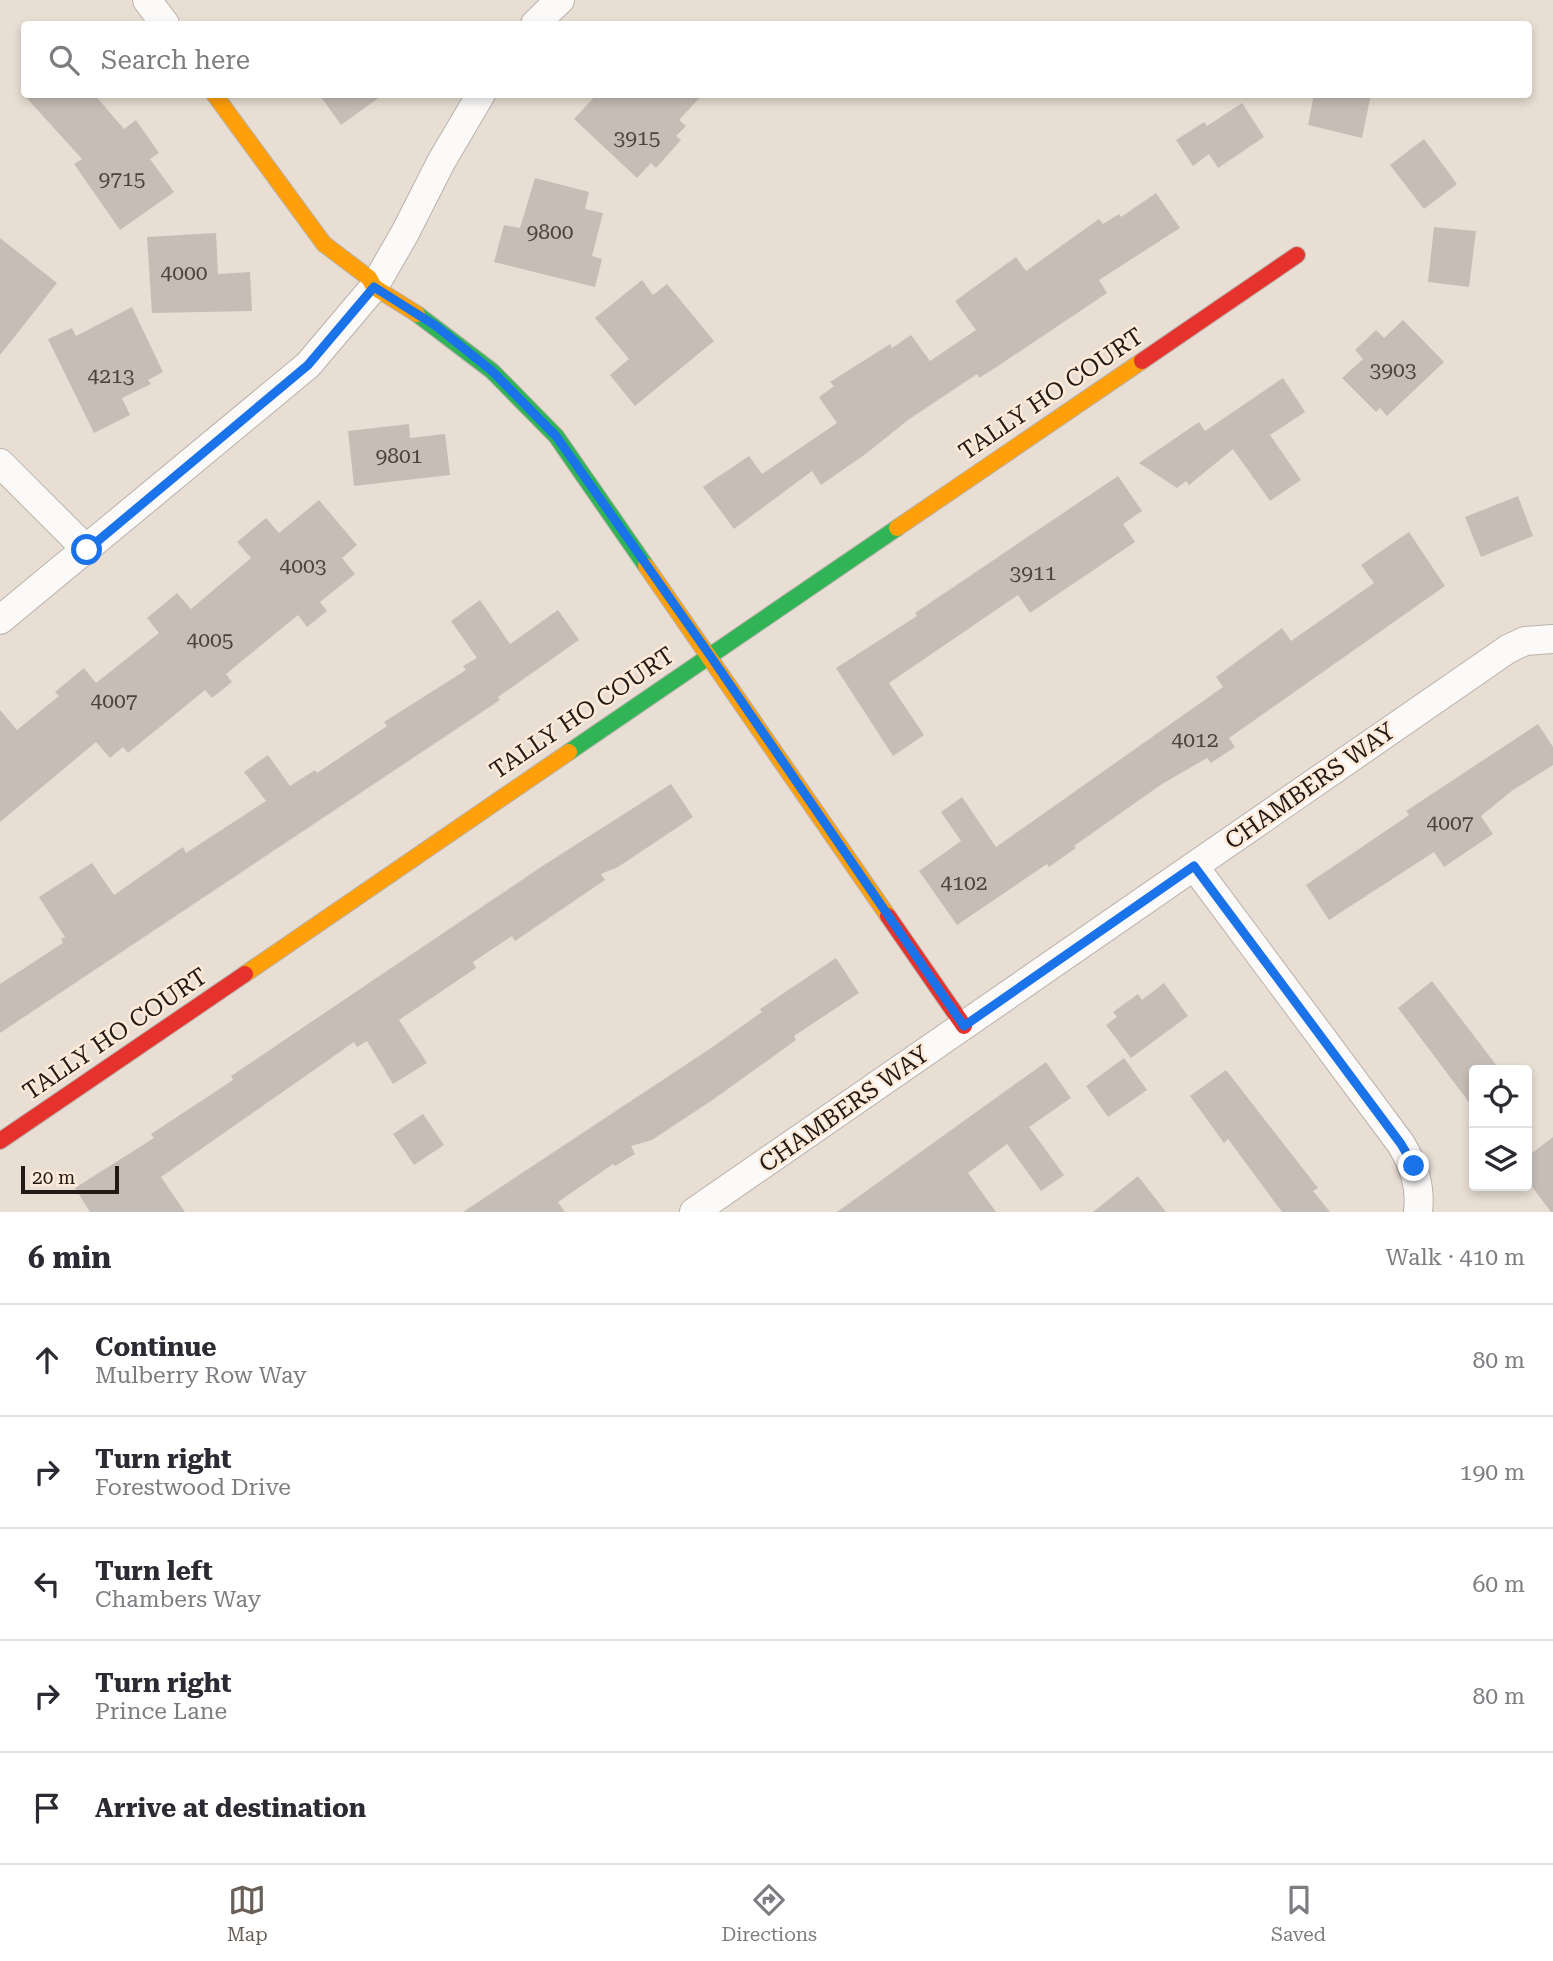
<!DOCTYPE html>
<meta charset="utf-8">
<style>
body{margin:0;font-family:"Roboto Serif",serif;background:#f2f2f3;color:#2b2b33}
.controls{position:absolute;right:21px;bottom:21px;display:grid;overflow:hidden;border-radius:7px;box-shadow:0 4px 10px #0003}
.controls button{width:63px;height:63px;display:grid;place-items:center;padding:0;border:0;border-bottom:2px solid #e1e1e2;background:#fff;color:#2b2b33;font:35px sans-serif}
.scale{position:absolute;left:21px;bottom:18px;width:98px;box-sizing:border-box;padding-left:7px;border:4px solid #221b15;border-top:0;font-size:19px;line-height:24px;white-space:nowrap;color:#221b15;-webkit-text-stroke:5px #feead9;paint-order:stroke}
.stop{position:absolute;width:21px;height:21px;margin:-16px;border:5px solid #1a73e8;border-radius:50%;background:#fff}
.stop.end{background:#1a73e8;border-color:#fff;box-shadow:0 2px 7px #0008}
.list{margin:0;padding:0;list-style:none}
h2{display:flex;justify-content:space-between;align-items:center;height:91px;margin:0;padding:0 28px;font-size:30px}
h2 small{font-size:23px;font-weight:400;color:#7c7c81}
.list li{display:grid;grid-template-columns:46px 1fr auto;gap:21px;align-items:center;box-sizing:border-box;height:112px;padding:0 28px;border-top:2px solid #e1e1e2}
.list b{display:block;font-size:26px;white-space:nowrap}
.list p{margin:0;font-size:23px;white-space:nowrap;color:#7c7c81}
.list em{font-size:23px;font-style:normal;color:#7c7c81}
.icon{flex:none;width:38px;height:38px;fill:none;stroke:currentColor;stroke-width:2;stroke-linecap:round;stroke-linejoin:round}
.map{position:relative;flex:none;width:1553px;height:1212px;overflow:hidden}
.search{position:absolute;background:#fff;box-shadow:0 4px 10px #0003;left:21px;right:21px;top:21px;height:77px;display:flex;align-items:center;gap:18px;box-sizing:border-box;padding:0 24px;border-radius:7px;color:#7c7c81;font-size:26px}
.sheet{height:651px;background:#fff}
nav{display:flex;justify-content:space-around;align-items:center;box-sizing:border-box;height:98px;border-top:2px solid #e1e1e2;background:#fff;font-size:19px;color:#7c7c81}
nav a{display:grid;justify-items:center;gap:4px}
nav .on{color:#675f58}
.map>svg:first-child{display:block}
.building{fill:#c6beb6}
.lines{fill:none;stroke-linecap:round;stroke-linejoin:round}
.street-casing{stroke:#bab2aa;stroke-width:30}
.fast-casing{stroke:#bab2aa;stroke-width:18}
.slow-casing{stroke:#bab2aa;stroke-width:18}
.jam-casing{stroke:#bab2aa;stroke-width:18}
.street{stroke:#fcfaf9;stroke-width:28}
.fast{stroke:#30b455;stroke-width:16}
.slow{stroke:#ff9f0a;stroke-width:16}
.jam{stroke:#e5322d;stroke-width:16}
.route{stroke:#1a73e8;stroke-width:9}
.labels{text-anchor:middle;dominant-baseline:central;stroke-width:5;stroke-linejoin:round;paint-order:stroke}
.number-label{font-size:21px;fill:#4b443d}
.street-label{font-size:24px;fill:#221b15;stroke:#feead9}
</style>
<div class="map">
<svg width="1553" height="1212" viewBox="0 0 1553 1212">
<rect width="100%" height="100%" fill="#e8ded4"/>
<path class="building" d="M 23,94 L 94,94 L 124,129 L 136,120 L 159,153 L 150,159 L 174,192 L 120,230 L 74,164 L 82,159 Z
M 319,94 L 384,94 L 341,125 Z
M 597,94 L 703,94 L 679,120 L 686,126 L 676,136 L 681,140 L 656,168 L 651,163 L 637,178 L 574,119 Z
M 1314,94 L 1371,94 L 1362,138 L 1308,125 Z
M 1242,103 L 1264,137 L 1218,168 L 1209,154 L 1193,166 L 1176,140 L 1204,122 L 1207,126 Z
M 1424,139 L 1457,184 L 1424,209 L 1390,165 Z
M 535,178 L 589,192 L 585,209 L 603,213 L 592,256 L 602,259 L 595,287 L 494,262 L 504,225 L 520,228 Z
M 1156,193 L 1180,228 L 1099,280 L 1107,293 L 998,366 L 979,378 L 977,374 L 908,420 L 867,453 L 821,485 L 812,471 L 734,529 L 703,487 L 749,456 L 762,474 L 837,423 L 819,397 L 834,386 L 830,382 L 890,344 L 892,348 L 911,335 L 930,361 L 976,330 L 955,301 L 1016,257 L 1026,271 L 1099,219 L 1103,224 L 1119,214 L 1121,217 Z
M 1434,227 L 1476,231 L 1469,287 L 1428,282 Z
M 216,233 L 218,274 L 250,272 L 252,311 L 152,313 L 147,237 Z
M 0,238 L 57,283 L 0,355 Z
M 642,280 L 653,295 L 667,284 L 714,341 L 635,406 L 610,375 L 629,359 L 595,318 Z
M 132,307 L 163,372 L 148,380 L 151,384 L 122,398 L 130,415 L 94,433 L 48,339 L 72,328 L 76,336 Z
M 1403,320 L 1444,362 L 1387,416 L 1380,408 L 1376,412 L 1342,378 L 1363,359 L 1355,350 L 1376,330 L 1384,338 Z
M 1283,378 L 1305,412 L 1270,435 L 1301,480 L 1270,501 L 1233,449 L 1189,485 L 1186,481 L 1177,488 L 1139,463 L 1199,422 L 1205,431 Z
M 409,424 L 410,438 L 445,434 L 450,475 L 354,486 L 348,431 Z
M 1118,476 L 1142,511 L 1123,524 L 1135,542 L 1030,613 L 1018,595 L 889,683 L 924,735 L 893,756 L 836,668 L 917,616 L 915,613 Z
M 1518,496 L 1533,536 L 1481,557 L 1465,517 Z
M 319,500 L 357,545 L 342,558 L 355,574 L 320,602 L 327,611 L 307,627 L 298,615 L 226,674 L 232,682 L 212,698 L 205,690 L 128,753 L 123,747 L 110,758 L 96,742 L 0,822 L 0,710 L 17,730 L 59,696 L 55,692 L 84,668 L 96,683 L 159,633 L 147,618 L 177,593 L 191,609 L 251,558 L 237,542 L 266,518 L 279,533 Z
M 1409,532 L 1445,586 L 1229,738 L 1235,747 L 1211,763 L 1207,758 L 1162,784 L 1074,846 L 1076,848 L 1066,855 L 1049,867 L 1047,864 L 957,925 L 919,871 L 961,841 L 941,812 L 962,797 L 996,847 L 1223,687 L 1216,677 L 1282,628 L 1291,641 L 1374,583 L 1361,565 Z
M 480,600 L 510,644 L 558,610 L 579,640 L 498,697 L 500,700 L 0,1033 L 0,984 L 63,943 L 61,939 L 65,937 L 39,897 L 92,863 L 114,895 L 183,847 L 186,853 L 266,801 L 244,772 L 268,755 L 290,786 L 315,770 L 317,773 L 387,726 L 384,722 L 466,670 L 463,666 L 477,658 L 451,621 Z
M 1538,724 L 1553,747 L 1553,765 L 1513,790 L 1481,816 L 1493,834 L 1444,867 L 1434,852 L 1329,920 L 1306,885 L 1409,815 L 1406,811 Z
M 671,784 L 693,817 L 618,867 L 601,874 L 605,880 L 515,941 L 512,936 L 473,962 L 476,968 L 399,1020 L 427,1063 L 393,1084 L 367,1041 L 357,1047 L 354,1042 L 161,1177 L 185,1212 L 90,1212 L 75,1188 L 154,1138 L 151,1134 L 233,1080 L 231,1076 L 544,865 Z
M 836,958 L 859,993 L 794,1036 L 796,1040 L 714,1099 L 652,1140 L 631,1146 L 635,1154 L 615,1166 L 613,1164 L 558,1202 L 565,1212 L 463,1212 L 711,1048 L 762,1012 L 760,1009 Z
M 1432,981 L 1500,1070 L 1474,1070 L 1474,1109 L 1398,1008 Z
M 1164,983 L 1188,1016 L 1131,1058 L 1106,1025 L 1117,1017 L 1113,1012 L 1138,994 L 1142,1000 Z
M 1124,1058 L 1147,1090 L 1108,1117 L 1086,1086 Z
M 1046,1062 L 1071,1098 L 1029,1127 L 1064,1175 L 1041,1191 L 1007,1144 L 968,1173 L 996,1212 L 837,1212 Z
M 1226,1070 L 1318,1188 L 1313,1191 L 1330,1212 L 1282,1212 L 1228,1139 L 1224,1143 L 1190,1096 Z
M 423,1114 L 444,1145 L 414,1165 L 393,1134 Z
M 1553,1137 L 1553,1212 L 1551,1212 L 1527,1180 L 1527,1157 Z
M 1138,1176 L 1166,1212 L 1093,1212 Z"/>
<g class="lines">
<defs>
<path id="street" d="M 147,0 L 165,24
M 535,24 L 560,0
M 0,463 L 87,550
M 0,620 L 308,365 L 374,287 L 405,233 L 441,162 L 481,94
M 1194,866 L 1401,1144 C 1414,1166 1421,1186 1418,1212
M 694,1212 L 1508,649 L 1525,641 L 1553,639"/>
<path id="fast" d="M 417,314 L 492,371 L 556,436 L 646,566
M 569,752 L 897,528"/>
<path id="slow" d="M 214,94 L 324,244 L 369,278 L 374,287 L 417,314
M 897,528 L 1142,361
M 646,566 L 888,916
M 245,974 L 569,752"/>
<path id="jam" d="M 1142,361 L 1297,255
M 888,916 L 964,1026
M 0,1141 L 245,974"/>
</defs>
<use href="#street" class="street-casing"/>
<use href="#fast" class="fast-casing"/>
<use href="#slow" class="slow-casing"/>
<use href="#jam" class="jam-casing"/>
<use href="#street" class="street"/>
<use href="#fast" class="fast"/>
<use href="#slow" class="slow"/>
<use href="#jam" class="jam"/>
</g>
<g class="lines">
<path class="route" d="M 87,550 L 308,365 L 374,287 L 436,326 L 492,371 L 556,436 L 709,654 L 964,1026 L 1194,866 L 1401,1144 L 1414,1166"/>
</g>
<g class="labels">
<g class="number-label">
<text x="637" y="138">3915</text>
<text x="122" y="179">9715</text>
<text x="550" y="232">9800</text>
<text x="184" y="273">4000</text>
<text x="1393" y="370">3903</text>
<text x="111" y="376">4213</text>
<text x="399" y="456">9801</text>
<text x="303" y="566">4003</text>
<text x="1033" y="573">3911</text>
<text x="210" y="640">4005</text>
<text x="114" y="701">4007</text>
<text x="1195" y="740">4012</text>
<text x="1450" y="823">4007</text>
<text x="964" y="883">4102</text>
</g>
<g class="street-label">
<text transform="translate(1051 394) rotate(-34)">TALLY HO COURT</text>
<text transform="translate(582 713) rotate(-34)">TALLY HO COURT</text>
<text transform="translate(1310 786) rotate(-35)">CHAMBERS WAY</text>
<text transform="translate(115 1034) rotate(-34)">TALLY HO COURT</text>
<text transform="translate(844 1109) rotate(-35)">CHAMBERS WAY</text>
</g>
</g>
</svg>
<div class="controls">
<button><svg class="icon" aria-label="locate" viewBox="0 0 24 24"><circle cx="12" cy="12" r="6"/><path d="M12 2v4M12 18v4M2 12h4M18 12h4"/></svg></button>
<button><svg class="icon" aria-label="layers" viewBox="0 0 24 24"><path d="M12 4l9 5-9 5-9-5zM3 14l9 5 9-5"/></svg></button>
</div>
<div class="scale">20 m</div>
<div class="stop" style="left:87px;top:550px"></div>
<div class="stop end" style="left:1414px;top:1166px"></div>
<div class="search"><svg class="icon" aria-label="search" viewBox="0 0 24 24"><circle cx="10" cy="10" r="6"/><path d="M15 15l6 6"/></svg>Search here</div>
</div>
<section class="sheet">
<h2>6 min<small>Walk · 410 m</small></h2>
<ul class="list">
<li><svg class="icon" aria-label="ahead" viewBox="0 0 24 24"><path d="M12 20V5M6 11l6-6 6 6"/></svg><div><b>Continue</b><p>Mulberry Row Way</p></div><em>80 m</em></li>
<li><svg class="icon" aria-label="right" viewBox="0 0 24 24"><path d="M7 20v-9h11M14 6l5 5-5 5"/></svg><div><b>Turn right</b><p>Forestwood Drive</p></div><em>190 m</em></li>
<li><svg class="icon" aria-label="left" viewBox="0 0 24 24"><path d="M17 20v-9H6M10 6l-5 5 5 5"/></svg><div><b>Turn left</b><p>Chambers Way</p></div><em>60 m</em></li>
<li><svg class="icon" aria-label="right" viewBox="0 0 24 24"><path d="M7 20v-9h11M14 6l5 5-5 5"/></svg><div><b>Turn right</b><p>Prince Lane</p></div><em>80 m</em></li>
<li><svg class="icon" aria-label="arrive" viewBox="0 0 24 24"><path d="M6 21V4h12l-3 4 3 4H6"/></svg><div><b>Arrive at destination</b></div></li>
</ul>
</section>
<nav>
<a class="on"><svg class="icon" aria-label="map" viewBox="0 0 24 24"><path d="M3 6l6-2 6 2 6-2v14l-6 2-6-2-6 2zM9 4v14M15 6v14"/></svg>Map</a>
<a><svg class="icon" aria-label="directions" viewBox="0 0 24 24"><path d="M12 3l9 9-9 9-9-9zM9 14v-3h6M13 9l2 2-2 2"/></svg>Directions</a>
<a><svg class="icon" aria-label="saved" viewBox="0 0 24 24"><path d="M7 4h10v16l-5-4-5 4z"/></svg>Saved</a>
</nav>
